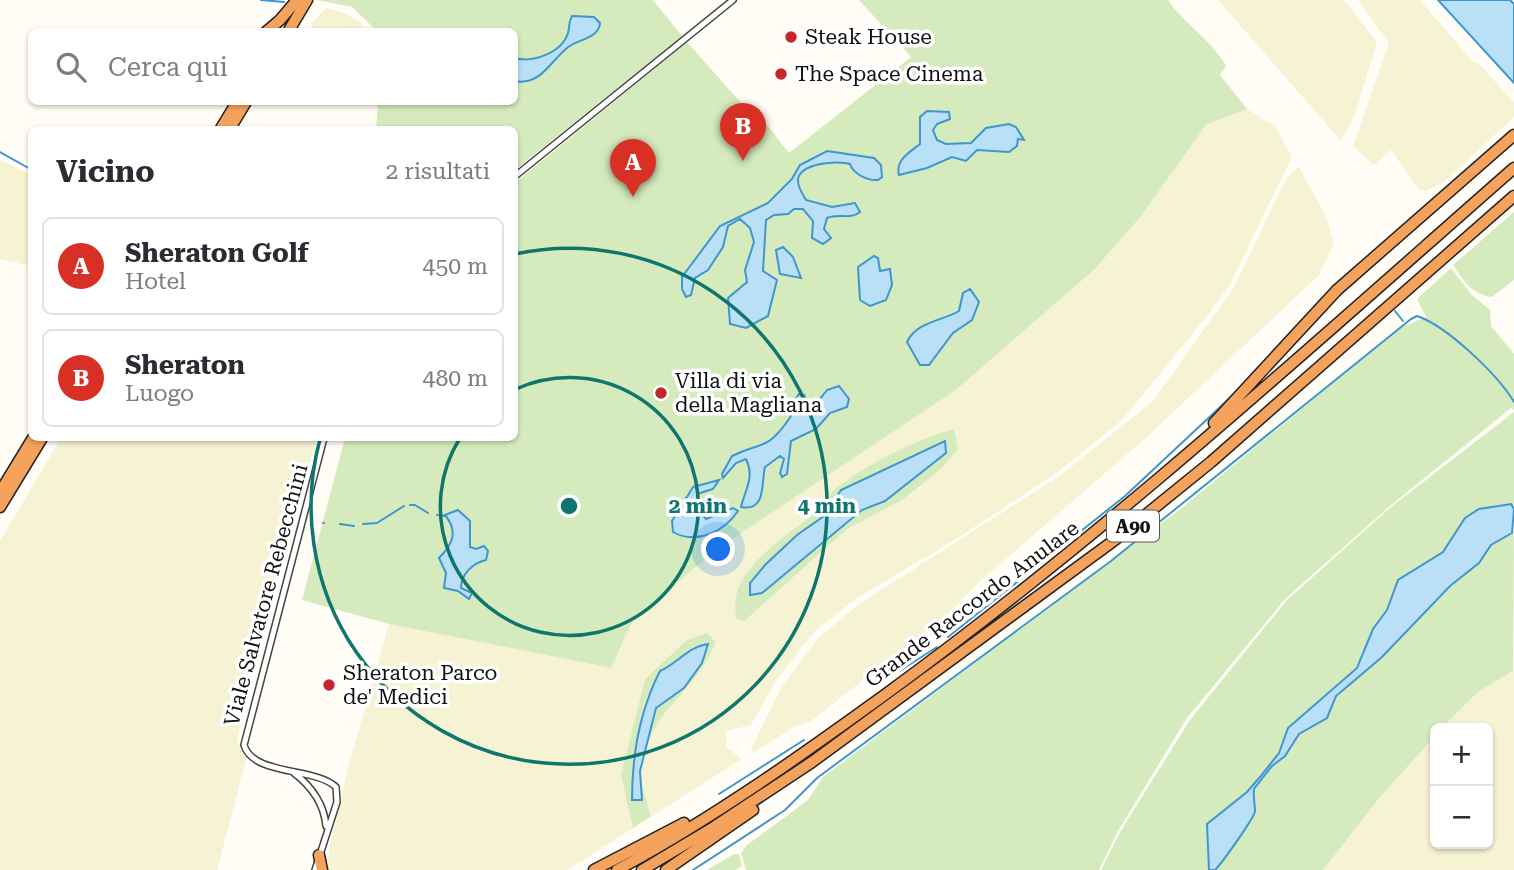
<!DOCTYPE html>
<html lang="it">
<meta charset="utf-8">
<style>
body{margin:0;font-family:"Roboto Serif",serif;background:#f7f7f7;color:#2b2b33}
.controls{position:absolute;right:21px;bottom:21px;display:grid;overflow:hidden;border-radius:10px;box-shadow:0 2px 5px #0004}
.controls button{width:63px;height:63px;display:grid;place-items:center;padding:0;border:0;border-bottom:2px solid #e1e1e2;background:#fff;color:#2b2b33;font:35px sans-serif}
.you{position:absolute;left:719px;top:550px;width:24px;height:24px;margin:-18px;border:5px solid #fff;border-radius:50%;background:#1a73e8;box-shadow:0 0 0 10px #1a73e833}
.badge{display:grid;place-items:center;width:46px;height:46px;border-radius:50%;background:#d93025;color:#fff;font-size:23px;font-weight:700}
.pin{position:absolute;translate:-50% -58px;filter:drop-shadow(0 2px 4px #0008)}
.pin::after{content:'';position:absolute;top:37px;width:24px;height:21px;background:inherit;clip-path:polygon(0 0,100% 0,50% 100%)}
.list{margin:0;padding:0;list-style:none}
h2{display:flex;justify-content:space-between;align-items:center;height:91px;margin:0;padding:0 28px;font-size:30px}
h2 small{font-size:23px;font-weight:400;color:#7c7c81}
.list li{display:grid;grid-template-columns:46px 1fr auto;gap:21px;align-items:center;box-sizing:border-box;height:98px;margin:0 14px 14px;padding:0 14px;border:2px solid #e1e1e2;border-radius:10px}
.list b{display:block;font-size:26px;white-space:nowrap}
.list p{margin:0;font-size:23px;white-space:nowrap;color:#7c7c81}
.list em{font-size:23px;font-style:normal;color:#7c7c81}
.icon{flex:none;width:38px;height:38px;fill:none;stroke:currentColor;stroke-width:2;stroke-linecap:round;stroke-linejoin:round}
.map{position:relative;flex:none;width:1514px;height:870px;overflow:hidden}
.search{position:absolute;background:#fff;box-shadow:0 2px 5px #0004;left:28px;top:28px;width:490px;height:77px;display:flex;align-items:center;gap:18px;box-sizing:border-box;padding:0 24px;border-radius:10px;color:#7c7c81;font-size:26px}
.panel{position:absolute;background:#fff;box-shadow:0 2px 5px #0004;left:28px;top:126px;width:490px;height:315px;border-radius:10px}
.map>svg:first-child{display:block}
.farmland{fill:#f6f3d4;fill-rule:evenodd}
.green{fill:#d5ebbd;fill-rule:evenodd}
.water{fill:#b9e0f7;stroke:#3f96cf;stroke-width:2}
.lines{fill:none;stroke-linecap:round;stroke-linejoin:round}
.stream{stroke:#3f96cf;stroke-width:2}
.minor-casing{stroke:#444;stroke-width:8}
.motorway-casing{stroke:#222;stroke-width:13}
.minor{stroke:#fff;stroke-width:5}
.motorway{stroke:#f5a25d;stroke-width:10}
.ring{fill:none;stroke:#0f766e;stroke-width:3.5}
.poi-dot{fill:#c4262e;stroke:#fff;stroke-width:2.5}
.labels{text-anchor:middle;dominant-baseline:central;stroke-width:7;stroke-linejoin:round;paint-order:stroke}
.shield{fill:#fff;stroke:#585858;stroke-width:2}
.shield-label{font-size:19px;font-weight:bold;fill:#111}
.poi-label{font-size:21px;fill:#111;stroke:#fff;text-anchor:start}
.street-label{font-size:21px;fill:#111;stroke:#fff}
.centre{fill:#0f766e;stroke:#fff;stroke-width:3.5}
.ring-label{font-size:21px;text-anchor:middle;font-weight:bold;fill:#0f766e;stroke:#fff;stroke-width:7;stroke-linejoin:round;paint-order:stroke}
</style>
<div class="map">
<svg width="1514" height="870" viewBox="0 0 1514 870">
<rect width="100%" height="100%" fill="#fffdf5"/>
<path class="farmland" d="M 1218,0 L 1344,0 L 1377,42 L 1355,115 L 1341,141 Z
M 1358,0 L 1420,0 L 1473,62 L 1478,63 L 1514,102 L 1514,117 L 1444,182 L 1425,191 L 1419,190 L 1391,150 L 1376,164 L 1372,164 L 1353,146 L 1389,43 Z
M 326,8 L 344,13 L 361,23 L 366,31 L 312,31 L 312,23 Z
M 1247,109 L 1275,126 L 1292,157 L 1229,286 L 1204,320 L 1122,420 L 1059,471 L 961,536 L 857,598 L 814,632 L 775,682 L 751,725 L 726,731 L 726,747 L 742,759 L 567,870 L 327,870 L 330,844 L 348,768 L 389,624 L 611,668 L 633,620 L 716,550 L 956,390 L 1095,269 L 1141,216 L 1206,125 ZM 862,510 L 762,593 L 797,535 Z
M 0,160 L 31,175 L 31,266 L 0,259 Z
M 1299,167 L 1325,214 L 1334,243 L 1319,275 L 1147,437 L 978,583 L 949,613 L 811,721 L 794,727 L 752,754 L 752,747 L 782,686 L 818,638 L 859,604 L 1061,475 L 1153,401 L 1233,289 L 1287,177 Z
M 61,438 L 317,438 L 247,697 L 237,740 L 246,760 L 217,870 L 0,870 L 0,541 Z
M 1514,671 L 1514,870 L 1323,870 L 1381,796 L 1435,736 L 1435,844 L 1488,844 L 1488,728 L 1442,728 L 1478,692 Z"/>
<path class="green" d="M 317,0 L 653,0 L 682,36 L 515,170 L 514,130 L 376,129 L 378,102 L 514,102 L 514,32 L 377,31 L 352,7 Z
M 859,0 L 1168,0 C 1185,25 1211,39 1226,66 L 1220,75 L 1247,109 L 1206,125 L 1141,216 L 1095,269 L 956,390 L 716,550 L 633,620 L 611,668 L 389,624 L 302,600 L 345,438 L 514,438 L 515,183 L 687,42 L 757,121 L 768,126 L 789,153 L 911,57 Z
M 1514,212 L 1514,280 L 1492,297 C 1471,294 1464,281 1453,265 Z
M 1451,268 L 1471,294 L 1490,310 L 1491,326 L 1514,354 L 1514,410 L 1511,408 L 1390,506 L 1285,599 L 1187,718 L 1118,831 L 1099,870 L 746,870 L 741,853 L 747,845 L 808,800 L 823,777 L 1183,507 L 1399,328 L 1426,317 L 1417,299 Z
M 1514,412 L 1514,509 L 1510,504 L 1479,509 L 1465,518 L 1443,552 L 1398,580 L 1387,610 L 1373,629 L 1357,668 L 1288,728 L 1279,753 L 1260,777 L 1247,792 L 1207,824 L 1209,870 L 1101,870 L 1120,832 L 1190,720 L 1287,600 L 1391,507 Z
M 954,429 L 958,449 L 942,468 L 902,500 L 847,529 L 744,621 L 737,619 C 723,572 788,536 818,510 C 823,505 826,498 831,493 C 857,468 920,438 954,429 ZM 945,441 L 946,453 L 885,501 L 862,510 L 762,593 L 797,535 L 824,516 L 869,476 Z
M 1514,531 L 1513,671 L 1478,692 L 1442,728 L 1435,728 L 1435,736 L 1381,796 L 1323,870 L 1215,870 L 1252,821 L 1254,789 L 1272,766 L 1285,756 L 1299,734 L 1327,718 L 1336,696 L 1382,657 L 1450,586 L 1479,563 L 1491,545 Z
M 707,633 L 716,642 C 695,695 646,710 641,774 C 641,787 648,804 651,816 L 633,828 L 621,775 L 645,679 L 687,640 ZM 695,645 L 684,688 L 656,708 L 640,771 L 642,800 L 632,769 L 644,703 L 660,671 L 675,664 Z
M 734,854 L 739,854 L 742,866 L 735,870 L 707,870 Z"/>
<path class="water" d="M 1438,0 L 1510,0 L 1514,4 L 1514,83 Z
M 572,16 L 594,17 L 600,23 C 599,39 577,39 567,48 C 550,62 540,86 515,81 L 515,58 C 532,63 562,53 568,33 C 570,26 568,23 572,16 Z
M 927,111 L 949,112 L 950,119 L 937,124 L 933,130 L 937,140 L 946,144 L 971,143 L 986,128 L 1009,124 L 1016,127 L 1024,140 L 1018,139 L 1017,146 L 1009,152 L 977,150 L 966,161 L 952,157 L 927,168 L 899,175 C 895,160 910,152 920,144 L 920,117 Z
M 827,151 L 874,158 L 881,165 L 882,177 L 878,180 C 868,181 853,174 850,164 C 838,160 801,163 798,179 C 797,186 803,195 806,200 L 832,207 L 855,203 L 860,212 C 851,220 838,213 827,218 L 824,229 L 831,238 L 823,244 L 812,238 L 813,221 L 803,209 L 794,209 L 788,214 L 774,215 L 766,220 L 763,271 L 777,280 L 768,316 L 746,328 L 730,324 L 728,298 L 747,282 L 745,270 L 754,242 L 750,228 L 740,219 L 728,226 L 723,247 L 708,270 L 695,278 L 691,295 L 686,297 L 682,289 L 682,277 L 720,226 L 768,203 L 792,179 L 800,165 Z
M 783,247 L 793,257 L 801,278 L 780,274 L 776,250 Z
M 874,256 L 878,258 L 880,271 L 890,269 L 892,285 L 886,300 L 870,306 L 860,300 L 858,267 Z
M 970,289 L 979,302 L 972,320 L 953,333 L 929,365 L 920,365 L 907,342 C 916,322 942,321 959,311 L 963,293 Z
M 839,386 L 849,399 L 847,407 L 830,413 L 816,429 L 791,441 L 787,474 L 782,477 L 780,473 L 784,459 L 780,456 L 765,467 C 761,482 767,512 741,507 C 745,490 755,477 746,459 L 736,463 L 723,478 L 722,474 L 732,456 C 762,441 766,452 789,419 C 795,411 792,402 799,394 L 804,395 L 811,410 L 827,390 Z
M 945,441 L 946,453 L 885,501 L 862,510 L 762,593 L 750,595 L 750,583 L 765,565 L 797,535 L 824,516 L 841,490 Z
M 719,480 L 713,489 L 697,494 L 698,509 L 706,519 L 733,508 L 738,511 C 724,532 696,545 673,532 L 672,521 L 693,487 Z
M 1511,504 L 1514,509 L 1512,533 L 1491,545 L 1479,563 L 1450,586 L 1382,657 L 1336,696 L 1327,718 L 1299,734 L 1285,756 L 1272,766 L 1254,789 C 1253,797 1255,805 1255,811 C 1255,817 1222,863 1215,870 L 1209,870 L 1207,824 L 1247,792 L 1260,777 L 1279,753 L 1288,728 L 1357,668 L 1373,629 L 1387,610 L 1398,580 L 1443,552 L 1465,518 L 1479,509 Z
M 458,510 L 470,521 L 470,547 L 476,549 L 484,546 L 488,551 L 486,560 C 473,563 461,574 461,588 L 472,593 L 469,599 L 458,591 L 444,588 L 446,573 L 439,558 C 452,545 459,532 445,515 Z
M 708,644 L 702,663 L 684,688 L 656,708 L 640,771 L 642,800 L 632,800 C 632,754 639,712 660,671 C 678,663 689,646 708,644 Z"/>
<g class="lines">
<path class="stream" d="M 261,0 L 284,2
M 0,152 L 32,170
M 1395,311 L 1403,321
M 1272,353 L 1292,331
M 410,505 L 415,505 L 428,513
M 437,515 L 445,516
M 323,523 L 324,523
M 340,524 L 354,526
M 363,524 L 377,523 L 404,506
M 948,637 L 1125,496 L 1233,395
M 898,672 L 937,647
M 719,794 L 804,740
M 693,870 L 785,810 L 817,778 L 1111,561 L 1411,319 L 1417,316 C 1447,326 1498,375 1514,402"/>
<defs>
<path id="minor" d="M 514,177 L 733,0
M 294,773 C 311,786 324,804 326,826
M 315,870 L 337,802 L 336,787 C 315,767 253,776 244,745 L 324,438"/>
<path id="motorway" d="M 266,32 L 280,20 L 297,0
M 288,32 L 307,0
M 220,130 L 237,102
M 229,130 L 246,102
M 1214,423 L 1337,290 L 1514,135
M 0,492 L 33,438
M 0,507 L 42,438
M 319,855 L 322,870
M 594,870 L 684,823
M 617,870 C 712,819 799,757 886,694 C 1108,532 1308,349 1514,168
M 642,870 L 714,827 L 812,762 L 1116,539 L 1211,462 L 1514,196
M 666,870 L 753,810"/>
</defs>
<use href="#minor" class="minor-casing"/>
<use href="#motorway" class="motorway-casing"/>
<use href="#minor" class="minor"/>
<use href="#motorway" class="motorway"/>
</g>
<g class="ring">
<path d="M516 389A129 129 0 1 1 460 438"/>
<path d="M515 254A258 258 0 1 1 320 439"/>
</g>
<g class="poi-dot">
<circle cx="791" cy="37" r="7"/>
<circle cx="781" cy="74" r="7"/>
<circle cx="661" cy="393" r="7"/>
<circle cx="329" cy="685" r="7"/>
</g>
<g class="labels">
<rect class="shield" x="1107" y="510.5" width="52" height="31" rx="5"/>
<g class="shield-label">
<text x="1133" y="526">A90</text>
</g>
<g class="poi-label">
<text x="805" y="37">Steak House</text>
<text x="795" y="74">The Space Cinema</text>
<text x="675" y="381">Villa di via<tspan x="675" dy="24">della Magliana</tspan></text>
<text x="343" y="673">Sheraton Parco<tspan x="343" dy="24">de' Medici</tspan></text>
</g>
<g class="street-label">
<text transform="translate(266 595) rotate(-75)">Viale Salvatore Rebecchini</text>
<text transform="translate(972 604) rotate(-37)">Grande Raccordo Anulare</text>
</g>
</g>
<circle cx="569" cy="506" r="10" class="centre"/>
<g class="ring-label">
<text x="698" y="513">2 min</text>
<text x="827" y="513">4 min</text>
</g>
</svg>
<div class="controls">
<button>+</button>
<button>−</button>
</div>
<div class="you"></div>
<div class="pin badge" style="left:633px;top:197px">A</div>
<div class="pin badge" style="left:743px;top:161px">B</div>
<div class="search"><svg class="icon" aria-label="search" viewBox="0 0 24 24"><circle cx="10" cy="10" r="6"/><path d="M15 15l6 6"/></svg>Cerca qui</div>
<section class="panel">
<h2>Vicino<small>2 risultati</small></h2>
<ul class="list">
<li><span class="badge">A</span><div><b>Sheraton Golf</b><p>Hotel</p></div><em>450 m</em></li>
<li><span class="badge">B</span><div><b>Sheraton</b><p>Luogo</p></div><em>480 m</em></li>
</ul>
</section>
</div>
